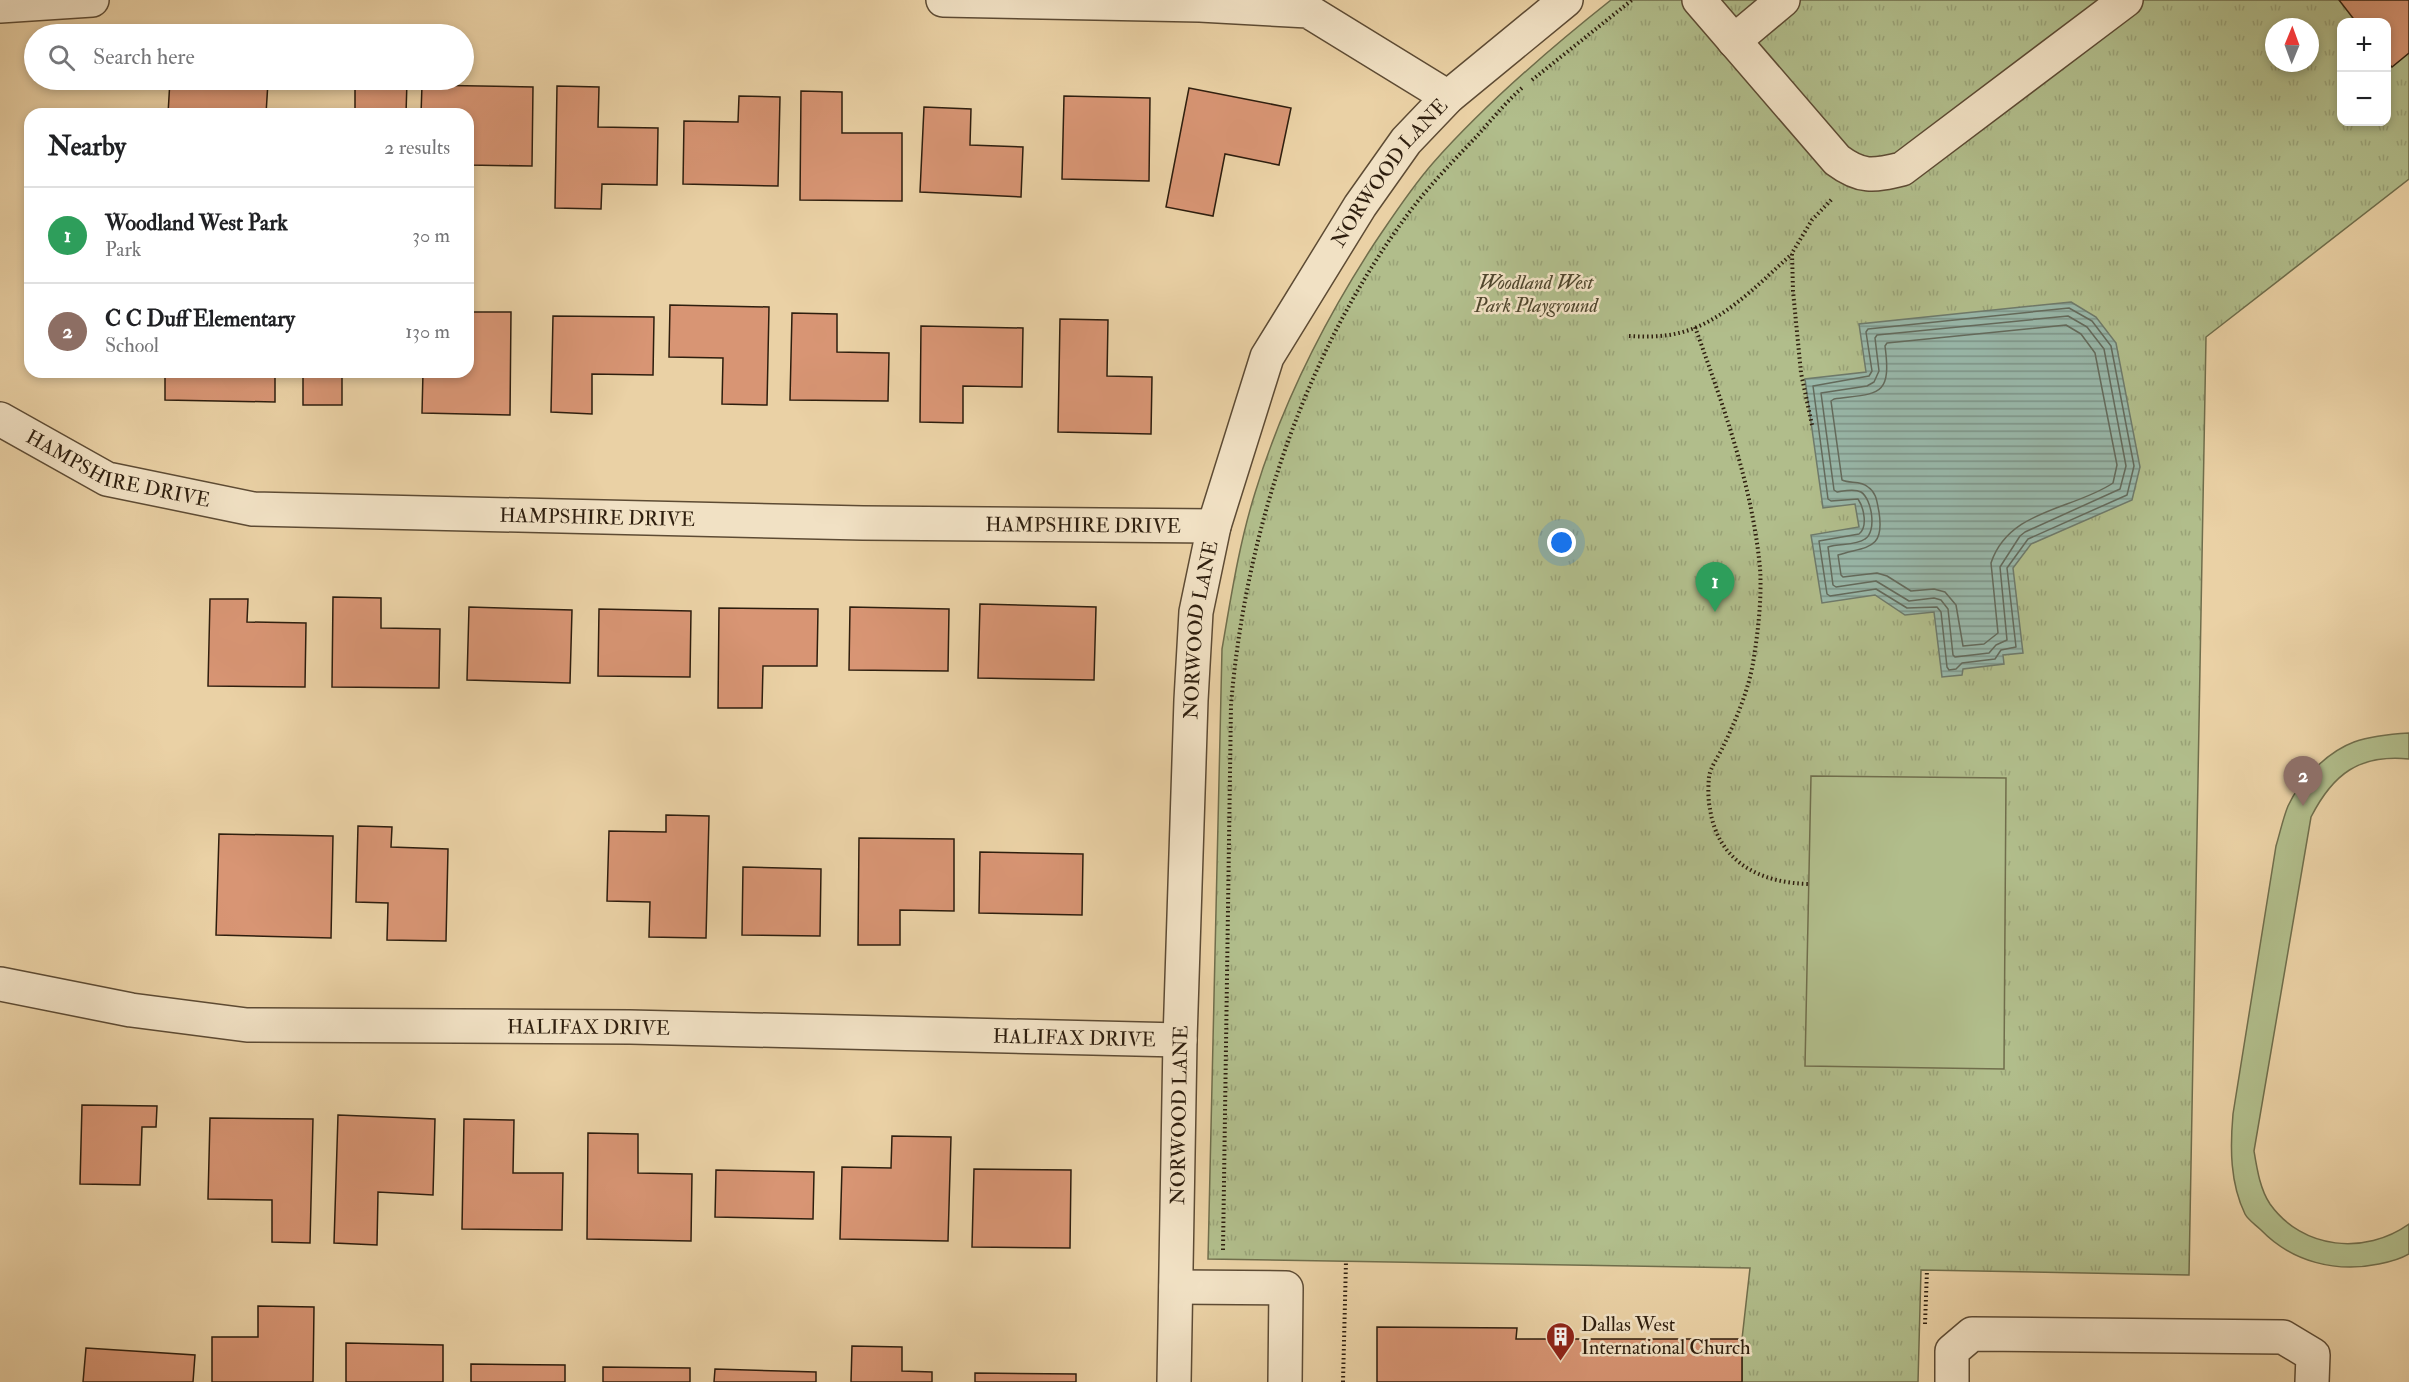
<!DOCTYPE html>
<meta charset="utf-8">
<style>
body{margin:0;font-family:"IM FELL Double Pica",serif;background:#f6f6f6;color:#202124}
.controls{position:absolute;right:18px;top:18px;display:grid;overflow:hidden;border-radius:12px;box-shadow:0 3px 9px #0003}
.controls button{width:54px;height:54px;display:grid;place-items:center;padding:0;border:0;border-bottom:2px solid #e0e0e0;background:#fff;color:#202124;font:30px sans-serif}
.compass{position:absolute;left:2265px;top:18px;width:54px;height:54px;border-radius:50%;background:#fff;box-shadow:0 3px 9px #0003;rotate:1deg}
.you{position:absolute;left:1562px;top:543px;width:21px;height:21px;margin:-15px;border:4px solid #fff;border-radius:50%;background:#1a73e8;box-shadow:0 0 0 9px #1a73e833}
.badge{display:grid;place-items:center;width:39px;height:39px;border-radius:50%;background:#8f2418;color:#fff;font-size:20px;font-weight:700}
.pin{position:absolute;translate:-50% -50px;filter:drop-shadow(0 2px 3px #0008)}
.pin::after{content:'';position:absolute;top:32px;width:21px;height:18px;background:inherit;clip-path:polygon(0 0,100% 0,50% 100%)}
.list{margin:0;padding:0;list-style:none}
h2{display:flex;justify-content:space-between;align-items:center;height:78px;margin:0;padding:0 24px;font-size:26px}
h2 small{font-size:20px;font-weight:400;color:#757577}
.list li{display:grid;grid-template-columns:39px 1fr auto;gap:18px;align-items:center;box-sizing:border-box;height:96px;padding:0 24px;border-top:2px solid #e0e0e0}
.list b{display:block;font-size:22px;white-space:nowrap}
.list p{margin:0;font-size:20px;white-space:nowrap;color:#757577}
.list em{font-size:20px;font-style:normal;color:#757577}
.icon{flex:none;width:33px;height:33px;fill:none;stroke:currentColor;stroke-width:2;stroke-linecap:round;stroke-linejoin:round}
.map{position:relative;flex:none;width:2409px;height:1382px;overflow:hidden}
.search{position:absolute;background:#fff;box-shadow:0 3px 9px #0003;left:24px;top:24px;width:450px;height:66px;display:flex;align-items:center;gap:15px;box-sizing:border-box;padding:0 21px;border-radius:33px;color:#757577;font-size:22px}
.panel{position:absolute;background:#fff;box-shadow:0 3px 9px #0003;left:24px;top:108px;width:450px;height:270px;border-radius:18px}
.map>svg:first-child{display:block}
.grass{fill:url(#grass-tufts);stroke:#706e4c;stroke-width:1.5;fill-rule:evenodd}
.garden{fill:#b1bd8b;stroke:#706e4c;stroke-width:1.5}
.water{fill:url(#water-rules);stroke:#6e7a6b;stroke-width:1.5}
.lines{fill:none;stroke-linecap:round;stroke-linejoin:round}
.shore{stroke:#636a5c;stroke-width:1.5}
.building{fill:#d89574;stroke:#2e1e0e;stroke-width:1.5}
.minor-casing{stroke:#5d4b34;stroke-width:36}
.path{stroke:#2e1e0e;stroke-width:4;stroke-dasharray:1.5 3;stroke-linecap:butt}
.minor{stroke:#f1e1c4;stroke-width:33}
.labels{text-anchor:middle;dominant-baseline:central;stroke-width:5;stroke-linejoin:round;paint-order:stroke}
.street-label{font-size:20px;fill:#2e1e0e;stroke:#f1e1c4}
.park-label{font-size:20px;font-style:italic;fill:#4f462d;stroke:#f1e1c4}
.poi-label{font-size:20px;fill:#2e1e0e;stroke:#f1e1c4;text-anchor:start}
</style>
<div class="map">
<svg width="2409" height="1382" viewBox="0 0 2409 1382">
<defs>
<pattern id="grass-tufts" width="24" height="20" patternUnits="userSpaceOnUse" patternTransform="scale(1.5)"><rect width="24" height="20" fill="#b1bd8b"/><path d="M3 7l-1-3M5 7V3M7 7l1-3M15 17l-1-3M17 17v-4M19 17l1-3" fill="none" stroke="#99a277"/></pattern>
<pattern id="water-rules" width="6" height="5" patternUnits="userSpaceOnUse" patternTransform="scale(1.5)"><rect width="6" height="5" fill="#98b7a9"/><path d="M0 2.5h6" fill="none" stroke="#7c9488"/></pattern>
</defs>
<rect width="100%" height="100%" fill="#ead1a5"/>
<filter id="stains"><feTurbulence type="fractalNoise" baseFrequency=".00333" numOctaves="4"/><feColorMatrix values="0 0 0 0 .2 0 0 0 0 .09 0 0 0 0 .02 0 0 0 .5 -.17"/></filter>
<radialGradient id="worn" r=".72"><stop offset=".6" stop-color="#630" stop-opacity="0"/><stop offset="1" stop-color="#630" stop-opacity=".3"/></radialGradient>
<path class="grass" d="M 1611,0 L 2409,0 L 2409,179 L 2206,337 L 2189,1275 L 1921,1270 L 1918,1382 L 1742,1382 L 1742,1339 L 1750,1268 L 1208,1259 L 1222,649 C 1231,597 1239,544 1255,493 C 1282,404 1324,321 1374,244 C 1393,216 1411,188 1433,163 C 1486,103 1548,50 1611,0 ZM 2342,22 L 2386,22 L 2386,122 L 2342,122 ZM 2274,27 L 2310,27 L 2310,63 L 2274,63 Z"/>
<path class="garden" d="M 2409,733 L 2409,759 C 2359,754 2333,774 2311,817 L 2254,1151 C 2257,1169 2260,1189 2270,1204 C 2303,1250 2365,1255 2409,1224 L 2409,1254 C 2399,1260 2390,1262 2379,1264 C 2336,1273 2292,1262 2261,1230 C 2256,1225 2248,1220 2245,1214 C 2230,1183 2230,1148 2233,1114 L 2276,846 C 2280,833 2283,818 2288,806 C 2300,780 2327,752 2354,742 C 2371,736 2391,734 2409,733 Z
M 1811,776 L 2006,778 L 2004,1069 L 1805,1066 Z"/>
<path class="water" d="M 2071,302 L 2096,317 L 2116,343 L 2140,467 L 2132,500 L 2031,544 L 2013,568 L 2023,653 L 2003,655 L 2004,664 L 1963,669 L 1962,675 L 1942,677 L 1934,612 L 1905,615 L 1875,595 L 1822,603 L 1811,535 L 1859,527 L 1855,504 L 1823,508 L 1805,379 L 1866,372 L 1859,324 Z"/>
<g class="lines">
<path class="shore" d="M 2069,308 L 2092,321 L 2111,346 L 2134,466 L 2127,495 L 2028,539 L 2007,568 L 2016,647 L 2001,650 L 1995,659 L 1962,663 L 1956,669 L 1949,670 L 1947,667 L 1941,612 L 1937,607 L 1907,608 L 1876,589 L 1830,596 L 1827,594 L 1819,541 L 1859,534 C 1868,527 1864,508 1858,499 L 1831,501 L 1828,499 L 1813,386 L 1869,376 L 1872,371 L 1866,332 L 1868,329 Z
M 2068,316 L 2087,327 L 2104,349 L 2126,466 L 2120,489 L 2025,532 L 2020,536 L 2000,567 L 2007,640 L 1996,645 L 1989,653 L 1955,657 L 1953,655 L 1948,609 L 1941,600 L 1934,598 L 1909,601 L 1876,581 L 1836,587 L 1833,585 L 1828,547 C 1839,543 1855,546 1865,539 C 1877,532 1872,499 1861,492 C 1854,488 1844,491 1837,492 L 1834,490 L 1821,393 L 1867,386 L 1874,382 L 1879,371 L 1875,338 L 1877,335 Z
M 2066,325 L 2081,334 L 2095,353 L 2117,465 L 2113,483 C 2073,510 2009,509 1991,563 L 1998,633 L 1984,644 L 1963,646 L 1956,605 L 1945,592 L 1934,589 L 1911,591 L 1887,576 L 1877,573 L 1843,577 L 1841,575 L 1838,555 C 1866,546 1885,551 1879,512 C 1877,503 1877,493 1868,487 C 1860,480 1850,484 1842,480 L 1831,401 L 1834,399 C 1878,393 1892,398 1885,346 L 1887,343 Z"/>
</g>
<path class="building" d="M 2339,0 L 2409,0 L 2409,53 L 2392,67 L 2386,61 L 2386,22 L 2356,22 Z
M 170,80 L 268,82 L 266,114 L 168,114 Z
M 355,80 L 407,81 L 406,114 L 355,114 Z
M 422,85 L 533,87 L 532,166 L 468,165 L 468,114 L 421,114 Z
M 557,86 L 599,87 L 598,127 L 658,128 L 657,185 L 602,184 L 601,209 L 555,208 Z
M 1189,88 L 1291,108 L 1279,165 L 1225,154 L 1213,216 L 1166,207 Z
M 801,91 L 842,92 L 842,133 L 902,133 L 902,201 L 800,200 Z
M 739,96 L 780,97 L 778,186 L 683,184 L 684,121 L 738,122 Z
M 1064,96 L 1150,98 L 1149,181 L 1062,179 Z
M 924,107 L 971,109 L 970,145 L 1023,147 L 1021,197 L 920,192 Z
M 670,305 L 769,307 L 767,405 L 722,404 L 723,358 L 669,357 Z
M 468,312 L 511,312 L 510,415 L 422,413 L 423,372 L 468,372 Z
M 792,313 L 837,314 L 837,352 L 889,353 L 888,401 L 790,400 Z
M 553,316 L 654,317 L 653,375 L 592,374 L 592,414 L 551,412 Z
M 1060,319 L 1108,320 L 1107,376 L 1152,377 L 1151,434 L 1058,432 Z
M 921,326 L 1023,328 L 1022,387 L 963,386 L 963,423 L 920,422 Z
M 165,372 L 275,372 L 275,402 L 165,400 Z
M 303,372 L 342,372 L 342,405 L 303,405 Z
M 333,597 L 381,598 L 381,628 L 440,629 L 439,688 L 332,687 Z
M 210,599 L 248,599 L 247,622 L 306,623 L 305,687 L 208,686 Z
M 980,604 L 1096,607 L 1094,680 L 978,678 Z
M 469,607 L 572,610 L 570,683 L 467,680 Z
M 850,607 L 949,609 L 948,671 L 849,670 Z
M 719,608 L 818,609 L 817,666 L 763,666 L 762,708 L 718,708 Z
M 599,609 L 691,611 L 690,677 L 598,676 Z
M 666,815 L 709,816 L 706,938 L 649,937 L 650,902 L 607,901 L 609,831 L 666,832 Z
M 358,826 L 392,827 L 391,847 L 448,849 L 446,941 L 387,940 L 388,903 L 356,902 Z
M 219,834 L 333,836 L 331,938 L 216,935 Z
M 859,838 L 954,839 L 954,911 L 900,910 L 900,945 L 858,945 Z
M 980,852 L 1083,854 L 1082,915 L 979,913 Z
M 743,867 L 821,869 L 820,936 L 742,935 Z
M 82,1105 L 157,1106 L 156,1127 L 142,1127 L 140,1185 L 80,1184 Z
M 338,1115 L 435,1119 L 433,1195 L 378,1192 L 377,1245 L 334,1243 Z
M 210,1118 L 313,1119 L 310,1243 L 272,1242 L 272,1200 L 208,1199 Z
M 464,1119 L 514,1120 L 513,1173 L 563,1173 L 562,1230 L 462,1229 Z
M 588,1133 L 638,1134 L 638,1173 L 692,1174 L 691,1241 L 587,1239 Z
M 892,1136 L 951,1137 L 948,1241 L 840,1239 L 842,1167 L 891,1168 Z
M 974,1169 L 1071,1170 L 1070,1248 L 972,1247 Z
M 716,1170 L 814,1172 L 813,1219 L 715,1217 Z
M 258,1306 L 314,1307 L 313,1382 L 212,1382 L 212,1337 L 258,1337 Z
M 1377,1327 L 1517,1328 L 1516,1339 L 1742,1339 L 1742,1382 L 1377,1382 Z
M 346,1343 L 443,1345 L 443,1382 L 346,1382 Z
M 852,1346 L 902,1347 L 902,1371 L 932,1372 L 932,1382 L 851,1382 Z
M 86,1348 L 195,1355 L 193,1382 L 83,1382 Z
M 471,1364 L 565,1365 L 565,1382 L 471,1382 Z
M 603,1367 L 690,1368 L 690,1382 L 603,1382 Z
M 715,1369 L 816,1372 L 816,1382 L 714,1382 Z
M 975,1373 L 1076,1374 L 1076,1382 L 975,1382 Z"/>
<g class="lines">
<defs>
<g id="minor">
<path d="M 943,0 L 1200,5 L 1308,11 L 1448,97"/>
<path d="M 1699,0 L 1837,160 C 1861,178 1873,176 1902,169 L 2126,0"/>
<path d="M 0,6 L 92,0"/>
<path d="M 1734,41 L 1783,0"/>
<path id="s1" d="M 0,419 L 107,479 L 253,509 L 863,523 L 1214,526"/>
<path id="s2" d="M 0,984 L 131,1010 L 247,1025 L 630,1027 L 1180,1040"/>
<path d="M 1176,1287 L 1286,1288 L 1285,1382"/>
<path id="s3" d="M 1174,1382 L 1180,1040 L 1191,700 L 1196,612 L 1214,526 L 1267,357 L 1360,206 L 1406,141 L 1448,97 L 1566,0"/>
<path d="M 1952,1382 L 1952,1351 L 1972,1334 L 2283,1337 L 2313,1355 L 2312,1382"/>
</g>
</defs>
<use href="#minor" class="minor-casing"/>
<path class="path" d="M 1532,80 L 1632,0
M 1695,327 C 1723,405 1752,484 1760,568 C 1762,598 1758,633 1753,663 C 1748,692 1735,722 1722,749 C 1718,757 1710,768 1709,777 C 1708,787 1708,800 1710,809 C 1718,862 1760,883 1809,884
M 1629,336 C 1646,337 1663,337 1679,333 C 1724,322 1759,283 1792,254
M 1812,425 L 1801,373 L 1793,291 L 1792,253 L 1812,220 L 1832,199
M 1223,1250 L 1231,705 C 1245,535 1303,357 1405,218 C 1426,189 1452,162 1477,136 C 1492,119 1507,101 1524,86
M 1925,1324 L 1927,1270
M 1343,1382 L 1346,1261"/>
<use href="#minor" class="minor"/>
</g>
<defs>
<symbol id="building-pin" viewBox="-11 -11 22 30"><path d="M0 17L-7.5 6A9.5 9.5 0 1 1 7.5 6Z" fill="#8f2418" stroke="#f1e1c4"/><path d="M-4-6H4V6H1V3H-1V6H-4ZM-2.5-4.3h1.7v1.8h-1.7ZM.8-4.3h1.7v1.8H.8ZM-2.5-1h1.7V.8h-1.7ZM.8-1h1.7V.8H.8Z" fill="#fff"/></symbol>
</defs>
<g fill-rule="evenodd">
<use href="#building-pin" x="1544" y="1320" width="33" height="45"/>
</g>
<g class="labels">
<g class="street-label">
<text stroke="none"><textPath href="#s3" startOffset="1257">NORWOOD LANE</textPath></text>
<text stroke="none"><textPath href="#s1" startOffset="130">HAMPSHIRE DRIVE</textPath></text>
<text stroke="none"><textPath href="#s1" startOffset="616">HAMPSHIRE DRIVE</textPath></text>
<text stroke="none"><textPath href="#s1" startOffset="1102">HAMPSHIRE DRIVE</textPath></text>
<text stroke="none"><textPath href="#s3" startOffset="753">NORWOOD LANE</textPath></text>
<text stroke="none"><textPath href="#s2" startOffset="592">HALIFAX DRIVE</textPath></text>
<text stroke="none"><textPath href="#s2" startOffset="1078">HALIFAX DRIVE</textPath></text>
<text stroke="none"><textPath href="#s3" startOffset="267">NORWOOD LANE</textPath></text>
</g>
<g class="park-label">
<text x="1536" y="282">Woodland West<tspan x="1536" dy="23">Park Playground</tspan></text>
</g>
<g class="poi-label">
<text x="1581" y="1324">Dallas West<tspan x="1581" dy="23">International Church</tspan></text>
</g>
</g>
<rect width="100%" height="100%" filter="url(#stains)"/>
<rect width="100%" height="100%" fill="url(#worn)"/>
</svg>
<div class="controls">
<button>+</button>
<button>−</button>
</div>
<svg class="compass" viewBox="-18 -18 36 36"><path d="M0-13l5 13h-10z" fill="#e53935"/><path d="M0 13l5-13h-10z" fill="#757577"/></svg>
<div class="you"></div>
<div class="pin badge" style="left:1715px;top:612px;background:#2e9e5b">1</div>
<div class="pin badge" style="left:2303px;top:806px;background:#8d6e63">2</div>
<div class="search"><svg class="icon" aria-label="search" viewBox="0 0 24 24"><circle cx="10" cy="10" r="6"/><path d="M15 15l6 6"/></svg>Search here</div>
<section class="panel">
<h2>Nearby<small>2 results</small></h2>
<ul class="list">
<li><span class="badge" style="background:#2e9e5b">1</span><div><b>Woodland West Park</b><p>Park</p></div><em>30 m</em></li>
<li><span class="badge" style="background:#8d6e63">2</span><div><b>C C Duff Elementary</b><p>School</p></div><em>130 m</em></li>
</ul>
</section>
</div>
